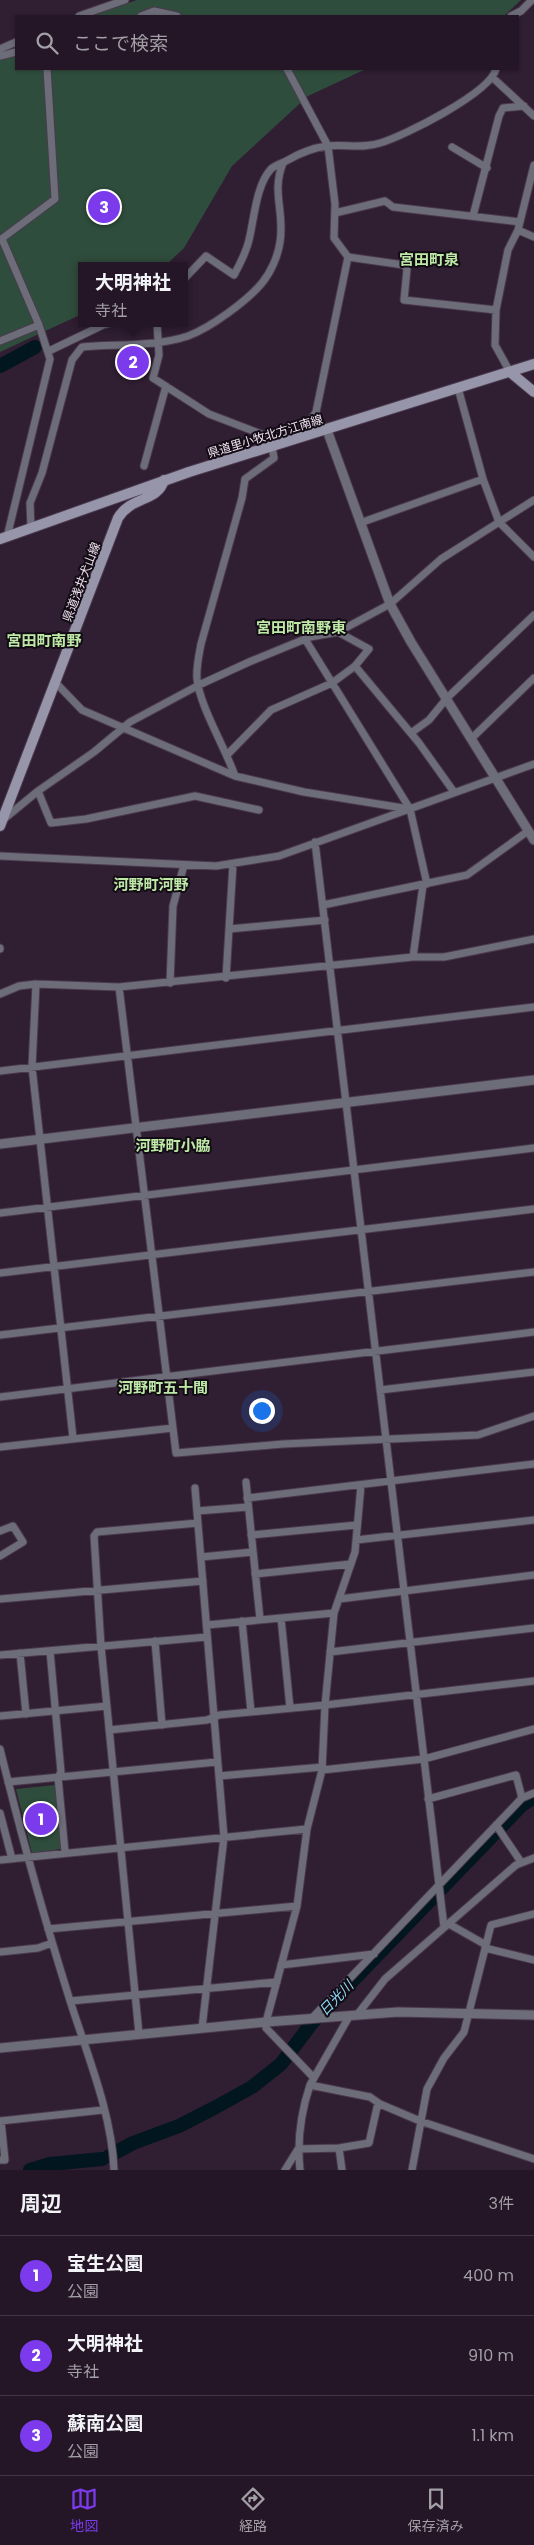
<!DOCTYPE html>
<html lang="ja">
<meta charset="utf-8">
<style>
body{margin:0;font-family:Poppins,"Noto Sans JP",sans-serif;background:#302332;color:#f1f3f6}
.you{position:absolute;left:261px;top:1410px;width:18px;height:18px;margin:-12px;border:4px solid #fff;border-radius:50%;background:#1a73e8;box-shadow:0 0 0 8px #1a73e833}
.badge{display:grid;place-items:center;width:32px;height:32px;border-radius:50%;background:#7c3aed;color:#fff;font-size:16px;font-weight:700}
.pin{position:absolute;translate:-50% -50%;border:2px solid #fff;box-shadow:0 1px 5px #0006}
.popup{position:absolute;left:78px;top:262px;width:110px;height:65px;box-sizing:border-box;display:grid;place-content:center;border-radius:0px;background:#241626;filter:drop-shadow(0 1px 4px #0005);font-size:16px;white-space:nowrap;color:#a39fa7}
.popup b{font-size:19px;color:#f1f3f6}
.popup::after{content:'';position:absolute;left:50%;top:100%;margin-left:-10px;border:10px solid transparent;border-top-color:#241626}
.list{margin:0;padding:0;list-style:none}
h2{display:flex;justify-content:space-between;align-items:center;height:65px;margin:0;padding:0 20px;font-size:21px}
h2 small{font-size:16px;font-weight:400;color:#a39fa7}
.list li{display:grid;grid-template-columns:32px 1fr auto;gap:15px;align-items:center;box-sizing:border-box;height:80px;padding:0 20px;border-top:1px solid #413543}
.list b{display:block;font-size:19px;white-space:nowrap}
.list p{margin:0;font-size:16px;white-space:nowrap;color:#a39fa7}
.list em{font-size:16px;font-style:normal;color:#a39fa7}
.icon{flex:none;width:28px;height:28px;fill:none;stroke:currentColor;stroke-width:2;stroke-linecap:round;stroke-linejoin:round}
.map{position:relative;flex:none;width:534px;height:2170px;overflow:hidden}
.search{position:absolute;background:#241626;box-shadow:0 1px 4px #0004;left:15px;right:15px;top:15px;height:55px;display:flex;align-items:center;gap:12px;box-sizing:border-box;padding:0 18px;border-radius:0px;color:#a39fa7;font-size:19px}
.sheet{height:305px;background:#241626}
nav{display:flex;justify-content:space-around;align-items:center;box-sizing:border-box;height:70px;border-top:1px solid #413543;background:#241626;font-size:14px;color:#a39fa7}
nav a{display:grid;justify-items:center;gap:2px}
nav .on{color:#7c3aed}
.map>svg:first-child{display:block}
.green{fill:#2f4d3c}
.lines{fill:none;stroke-linecap:round;stroke-linejoin:round}
.river{stroke:#01161e;stroke-width:14}
.minor-casing{stroke:#4b3a4e;stroke-width:9}
.tertiary-casing{stroke:#4b3a4e;stroke-width:11}
.secondary-casing{stroke:#4b3a4e;stroke-width:12}
.minor{stroke:#6d6d7a;stroke-width:7}
.tertiary{stroke:#6d6d7a;stroke-width:9}
.secondary{stroke:#9695aa;stroke-width:10}
.labels{text-anchor:middle;dominant-baseline:central;stroke-width:4;stroke-linejoin:round;paint-order:stroke}
.street-label{font-size:12px;fill:#f0e4f2;stroke:#130c15}
.water-label{font-size:14px;font-style:italic;fill:#8dd9f7;stroke:#130c15}
.quarter-label{font-size:15px;font-weight:bold;fill:#bde8a5;stroke:#130c15}
</style>
<div class="map">
<svg width="534" height="2170" viewBox="0 0 534 2170">
<rect width="100%" height="100%" fill="#301e33"/>
<path class="green" d="M 137,0 L 521,0 L 504,16 L 90,16 Z
M 16,46 L 16,69 L 366,69 L 308,96 L 232,166 L 184,248 L 165,266 L 82,266 L 82,314 L 0,352 L 0,53 Z
M 55,1785 L 61,1849 L 32,1853 L 16,1789 Z"/>
<g class="lines">
<path class="river" d="M 0,366 L 35,347
M 109,2156 L 133,2143 L 179,2126 L 216,2107 L 252,2087 L 281,2064 L 312,2023 L 522,1805 L 534,1797
M 30,2170 L 50,2164 L 102,2159"/>
<defs>
<path id="minor" d="M 79,16 L 125,0
M 141,16 L 154,11 L 177,16
M 511,16 L 521,11 L 532,0
M 0,49 L 16,42
M 0,56 L 16,52
M 287,69 L 328,146 L 335,204 L 334,238 L 348,257 L 316,412 L 300,437
M 492,77 L 534,116
M 452,147 L 487,168
M 335,213 L 385,201 L 393,207 L 520,222
M 473,216 L 499,116 L 503,108 L 524,106
M 518,230 L 534,237
M 2,239 L 39,325 L 50,359 L 7,537
M 0,240 L 55,199 L 47,69
M 348,257 L 404,265 L 407,269 L 404,300 L 496,310
M 184,279 L 206,256 L 234,275 C 240,264 246,253 249,240 C 254,220 256,185 271,169 C 275,165 283,163 288,160 C 300,153 313,148 327,146 C 345,144 362,149 380,143 C 404,136 490,93 496,69
M 157,323 L 159,355 L 153,378 L 209,414 L 282,442
M 0,341 L 39,325
M 49,351 L 103,325 L 110,323
M 510,372 L 495,345 L 496,310 L 508,250 L 518,230 L 534,165
M 458,388 L 483,479 L 499,522 L 534,557
M 144,466 L 166,386
M 360,523 L 483,479
M 31,529 L 30,503 L 42,473 L 72,360 L 82,347 C 116,344 155,347 188,336 C 210,328 247,301 262,283 C 271,272 278,256 280,242 C 285,211 271,193 283,163
M 305,639 L 410,809 L 427,884
M 355,666 L 419,743 L 454,792
M 55,682 L 82,710 L 235,776 L 304,792 L 409,809
M 411,733 L 429,720 L 447,698 L 534,615
M 472,738 L 534,678
M 228,754 L 271,710 L 332,683 L 355,666 L 369,649 L 338,632
M 235,776 C 225,747 200,707 197,679 C 196,667 199,655 201,644 L 242,498 L 245,479 L 274,458 L 272,447
M 38,791 L 51,823 L 86,819 L 195,796 L 259,810
M 4,819 L 38,791 L 94,752 L 130,722 L 199,685 L 249,662 L 310,637 L 338,632 L 390,604 L 441,559 L 534,500
M 315,842 L 444,1927
M 0,856 L 216,866 L 279,856 L 534,764
M 323,905 L 467,875 L 528,831
M 229,929 L 325,920
M 0,948 L 0,949
M 413,957 L 423,885
M 226,978 L 233,864
M 170,983 L 173,906 L 184,865
M 36,984 L 32,1067 L 73,1438
M 119,987 L 176,1453 L 283,1444 L 478,1435 L 534,1416
M 0,994 L 19,986 L 36,984 L 119,987 L 413,957 L 444,957 L 534,939
M 0,1071 L 534,1007
M 0,1213 L 534,1148
M 0,1273 L 534,1209
M 0,1335 L 534,1272
M 380,1390 L 534,1372
M 0,1397 L 534,1332
M 0,1447 L 173,1428
M 246,1482 L 260,1619
M 195,1488 L 224,1837 L 202,2028
M 247,1498 L 534,1464
M 197,1511 L 248,1507
M 0,1531 L 13,1526 L 23,1542 L 0,1556
M 251,1535 L 357,1525
M 356,1540 L 534,1520
M 201,1557 L 253,1552
M 255,1574 L 351,1564
M 0,1599 L 203,1581
M 339,1599 L 534,1575
M 281,1618 L 290,1708
M 242,1621 L 251,1712
M 207,1625 L 334,1613
M 155,1641 L 162,1725
M 50,1651 L 61,1772 L 58,1777 L 65,1852
M 330,1652 L 534,1628
M 20,1653 L 26,1714
M 0,1655 L 207,1637
M 0,1716 L 107,1706
M 109,1730 L 207,1720 L 219,1715 L 325,1705 L 534,1681
M 0,1749 C 20,1830 42,1911 67,1991 C 84,2047 112,2111 114,2170
M 322,1770 L 424,1759 L 534,1729
M 219,1776 L 323,1767
M 8,1782 L 217,1762
M 428,1799 L 516,1775 L 522,1798
M 0,1813 L 12,1859
M 496,1825 L 521,1862
M 0,1860 L 307,1829
M 449,1924 L 486,1945
M 48,1929 L 297,1906
M 485,1948 L 534,1960
M 0,1952 L 38,1948 L 52,1943
M 281,1965 L 374,1954
M 70,2001 L 277,1982
M 357,2015 L 385,1979 L 516,1865 L 534,1858
M 312,2018 L 522,1798 L 534,1793
M 139,2034 L 101,1646 L 94,1536 L 97,1532 L 198,1523
M 314,2078 L 266,2028 L 266,2022 L 297,1906 L 307,1829 L 322,1770 L 325,1705 L 334,1613 L 355,1552 L 361,1485
M 310,2085 L 370,2097 L 380,2104 L 420,2121 L 534,2159
M 0,2121 L 103,2110
M 339,2148 L 369,2143 L 378,2103
M 0,2160 L 5,2160 L 1,2121
M 285,2170 L 298,2149 L 339,2148 L 342,2170
M 300,2170 C 297,2142 301,2112 310,2085 L 350,2015
M 412,2170 L 427,2089 L 444,2058 L 464,2032 L 491,1925 L 534,1914"/>
<path id="tertiary" d="M 327,430 L 390,604 L 411,642 L 534,840
M 0,1144 L 534,1080
M 0,2048 L 266,2022 L 398,2012 L 534,2015"/>
<path id="secondary" d="M 510,372 L 534,392
M 0,539 L 189,472 L 534,364
M 0,826 L 118,518 C 131,496 158,502 164,480"/>
</defs>
<use href="#minor" class="minor-casing"/>
<use href="#tertiary" class="tertiary-casing"/>
<use href="#secondary" class="secondary-casing"/>
<use href="#minor" class="minor"/>
<use href="#tertiary" class="tertiary"/>
<use href="#secondary" class="secondary"/>
</g>
<g class="labels">
<g class="street-label">
<text transform="translate(265 436) rotate(-17)">県道里小牧北方江南線</text>
<text transform="translate(81 582) rotate(-69)">県道浅井犬山線</text>
</g>
<g class="water-label">
<text transform="translate(336 1998) rotate(-46)">日光川</text>
</g>
<g class="quarter-label">
<text x="429" y="259">宮田町泉</text>
<text x="301" y="627">宮田町南野東</text>
<text x="44" y="640">宮田町南野</text>
<text x="151" y="884">河野町河野</text>
<text x="173" y="1145">河野町小脇</text>
<text x="163" y="1387">河野町五十間</text>
</g>
</g>
</svg>
<div class="you"></div>
<div class="pin badge" style="left:41px;top:1819px">1</div>
<div class="pin badge" style="left:133px;top:362px">2</div>
<div class="popup"><b>大明神社</b>寺社</div>
<div class="pin badge" style="left:104px;top:207px">3</div>
<div class="search"><svg class="icon" aria-label="search" viewBox="0 0 24 24"><circle cx="10" cy="10" r="6"/><path d="M15 15l6 6"/></svg>ここで検索</div>
</div>
<section class="sheet">
<h2>周辺<small>3件</small></h2>
<ul class="list">
<li><span class="badge">1</span><div><b>宝生公園</b><p>公園</p></div><em>400 m</em></li>
<li><span class="badge">2</span><div><b>大明神社</b><p>寺社</p></div><em>910 m</em></li>
<li><span class="badge">3</span><div><b>蘇南公園</b><p>公園</p></div><em>1.1 km</em></li>
</ul>
</section>
<nav>
<a class="on"><svg class="icon" aria-label="map" viewBox="0 0 24 24"><path d="M3 6l6-2 6 2 6-2v14l-6 2-6-2-6 2zM9 4v14M15 6v14"/></svg>地図</a>
<a><svg class="icon" aria-label="directions" viewBox="0 0 24 24"><path d="M12 3l9 9-9 9-9-9zM9 14v-3h6M13 9l2 2-2 2"/></svg>経路</a>
<a><svg class="icon" aria-label="saved" viewBox="0 0 24 24"><path d="M7 4h10v16l-5-4-5 4z"/></svg>保存済み</a>
</nav>
